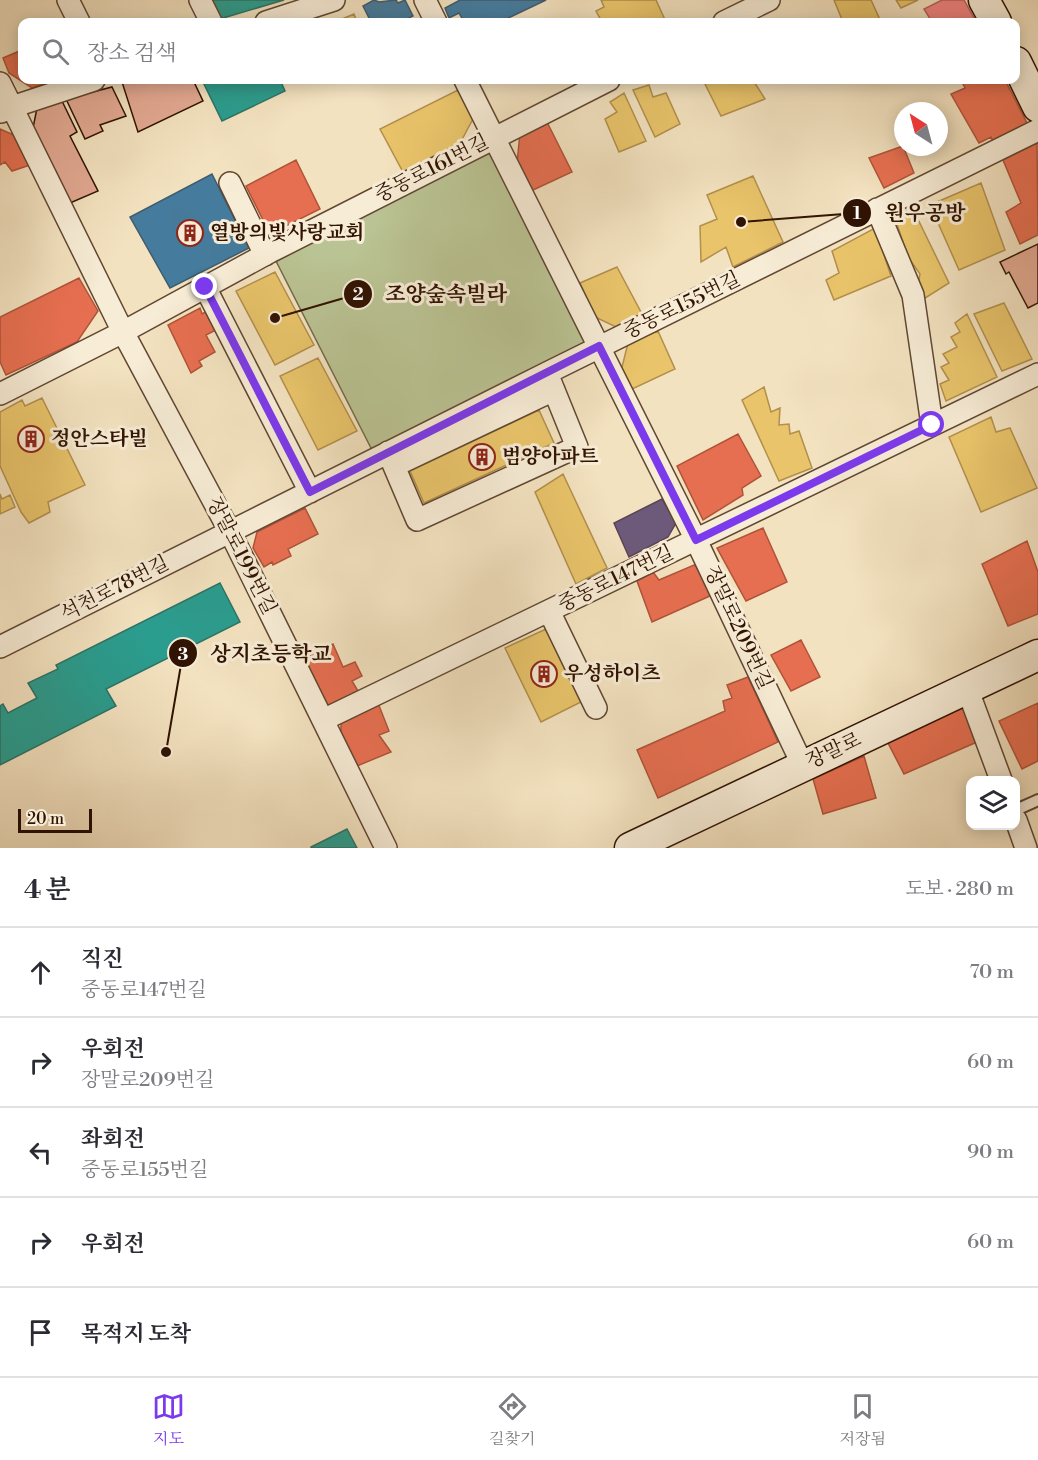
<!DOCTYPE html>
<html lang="ko">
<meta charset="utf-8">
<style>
body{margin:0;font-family:"Libre Bodoni","Noto Serif KR",serif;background:#f2f2f3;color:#2b2b33}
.controls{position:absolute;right:18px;bottom:18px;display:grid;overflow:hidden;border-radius:12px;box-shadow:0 3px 15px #0003}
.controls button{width:54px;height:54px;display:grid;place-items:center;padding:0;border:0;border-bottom:2px solid #e1e1e2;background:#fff;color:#2b2b33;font:30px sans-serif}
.compass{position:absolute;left:894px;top:102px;width:54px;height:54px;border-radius:50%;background:#fff;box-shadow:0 3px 15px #0003;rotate:324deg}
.scale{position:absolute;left:18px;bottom:15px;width:74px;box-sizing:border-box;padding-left:6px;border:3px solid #301302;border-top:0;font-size:16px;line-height:21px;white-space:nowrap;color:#301302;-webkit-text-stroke:4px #f7ecd6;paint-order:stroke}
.stop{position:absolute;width:18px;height:18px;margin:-14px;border:4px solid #7c3aed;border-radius:50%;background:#fff}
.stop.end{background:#7c3aed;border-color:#fff;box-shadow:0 2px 6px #0008}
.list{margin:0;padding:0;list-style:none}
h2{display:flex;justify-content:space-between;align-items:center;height:78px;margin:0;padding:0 24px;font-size:26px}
h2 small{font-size:20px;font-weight:400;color:#7c7c81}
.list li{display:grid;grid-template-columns:39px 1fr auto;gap:18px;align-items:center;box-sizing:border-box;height:90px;padding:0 24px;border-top:2px solid #e1e1e2}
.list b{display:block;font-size:22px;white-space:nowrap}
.list p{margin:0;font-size:20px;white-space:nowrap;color:#7c7c81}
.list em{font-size:20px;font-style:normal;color:#7c7c81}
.icon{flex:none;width:33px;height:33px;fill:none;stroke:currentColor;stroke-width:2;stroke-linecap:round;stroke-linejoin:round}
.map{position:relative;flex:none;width:1038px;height:848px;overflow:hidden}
.search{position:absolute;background:#fff;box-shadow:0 3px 15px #0003;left:18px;right:18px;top:18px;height:66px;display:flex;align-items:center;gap:15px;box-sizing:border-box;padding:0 21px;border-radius:12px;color:#7c7c81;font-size:22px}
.sheet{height:528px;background:#fff}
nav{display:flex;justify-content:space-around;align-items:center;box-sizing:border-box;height:84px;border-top:2px solid #e1e1e2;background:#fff;font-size:16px;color:#7c7c81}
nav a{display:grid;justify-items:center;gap:3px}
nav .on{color:#7c3aed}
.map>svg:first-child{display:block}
.green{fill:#bac393;stroke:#756b4a;stroke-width:1.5}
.homes{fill:#e9c46a;stroke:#b28f4b;stroke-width:1.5}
.shops{fill:#e76f51;stroke:#b05339;stroke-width:1.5}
.offices{fill:#6d597a;stroke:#5b4456;stroke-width:1.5}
.schools{fill:#2a9d8f;stroke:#2c7465;stroke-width:1.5}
.health{fill:#f28482;stroke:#b8625c;stroke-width:1.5}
.public{fill:#457b9d;stroke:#3f5c6e;stroke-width:1.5}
.building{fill:#e2a992;stroke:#301302;stroke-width:1.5}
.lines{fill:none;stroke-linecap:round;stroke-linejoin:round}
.lane-casing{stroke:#614732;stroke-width:14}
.street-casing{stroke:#614732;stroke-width:24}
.secondary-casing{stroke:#301302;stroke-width:33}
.lane{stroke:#f7ecd6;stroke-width:10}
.street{stroke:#f7ecd6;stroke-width:21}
.secondary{stroke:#f7ecd6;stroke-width:30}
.route{stroke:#7c3aed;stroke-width:8}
.labels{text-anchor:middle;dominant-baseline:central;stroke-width:6;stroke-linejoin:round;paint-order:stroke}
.street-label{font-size:20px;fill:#301302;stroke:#f7ecd6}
.poi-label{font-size:20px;font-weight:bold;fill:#301302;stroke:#f7ecd6;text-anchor:start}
.leader{fill:none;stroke:#301302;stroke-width:2}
.callout-dot{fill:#301302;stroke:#f7ecd6;stroke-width:2}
.mark-label{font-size:18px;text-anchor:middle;font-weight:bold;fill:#fff}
.callout-label{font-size:21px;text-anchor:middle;font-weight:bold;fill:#301302;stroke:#f7ecd6;stroke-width:6;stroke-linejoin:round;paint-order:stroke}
</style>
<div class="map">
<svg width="1038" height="848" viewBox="0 0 1038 848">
<rect width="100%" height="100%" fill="#f3e2c0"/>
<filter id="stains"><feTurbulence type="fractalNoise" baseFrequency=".00333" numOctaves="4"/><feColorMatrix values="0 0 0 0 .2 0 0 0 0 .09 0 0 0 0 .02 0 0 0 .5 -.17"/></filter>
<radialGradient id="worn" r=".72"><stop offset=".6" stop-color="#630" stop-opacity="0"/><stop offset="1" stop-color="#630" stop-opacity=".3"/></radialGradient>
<path class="green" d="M 489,150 L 586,343 L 373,452 L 276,261 Z"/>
<path class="homes" d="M 601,0 L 656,0 L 666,22 L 609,22 L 609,20 L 602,22 L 596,11 L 604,7 Z
M 834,0 L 871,0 L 881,22 L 843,22 Z
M 896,0 L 918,0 L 901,8 Z
M 354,14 L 357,22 L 335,22 Z
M 703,80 L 753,80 L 765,99 L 721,116 Z
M 649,85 L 653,97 L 666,93 L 680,124 L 655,137 L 633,90 Z
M 458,90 L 473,119 L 459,145 L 403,172 L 380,129 Z
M 624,93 L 646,141 L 619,152 L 605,119 L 617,112 L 610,102 Z
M 753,176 L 783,242 L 733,267 L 726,247 L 701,262 L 700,226 L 717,219 L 707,195 Z
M 981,183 L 1005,250 L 959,270 L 930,205 Z
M 912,207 L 949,283 L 922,300 L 918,285 L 920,274 L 908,257 L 895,218 Z
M 875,228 L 891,276 L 834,300 L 826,280 L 839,273 L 832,251 Z
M 617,267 L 642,314 L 616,327 L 595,317 L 580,283 Z
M 275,272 L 314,345 L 275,365 L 236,291 Z
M 1004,303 L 1032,359 L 1002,371 L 974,314 Z
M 967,314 L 997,377 L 946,401 L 940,384 L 949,380 L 941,367 L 949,363 L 943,354 L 957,347 L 951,337 L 960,332 L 955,323 Z
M 658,331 L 675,369 L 630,390 L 621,371 L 628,343 Z
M 318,358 L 357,431 L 318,450 L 280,376 Z
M 764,387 L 771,412 L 780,408 L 779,425 L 789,424 L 790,434 L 799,431 L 812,468 L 779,481 L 742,400 Z
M 42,398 L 85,485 L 48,502 L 50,512 L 29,523 L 21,512 L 0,466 L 0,412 L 22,400 L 25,406 Z
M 539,410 L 554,443 L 424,503 L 410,471 Z
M 991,417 L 996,432 L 1010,428 L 1037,488 L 981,512 L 949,437 Z
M 563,474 L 607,568 L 576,584 L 535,492 Z
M 0,494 L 2,499 L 10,495 L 15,507 L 0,514 Z
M 546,629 L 583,701 L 541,722 L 505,648 Z"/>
<path class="shops" d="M 22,50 L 22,80 L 55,80 L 32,88 L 9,73 L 3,58 Z
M 961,80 L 1005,80 L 1028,125 L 993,142 L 991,137 L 979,143 L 951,94 L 965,88 Z
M 546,120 L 572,172 L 531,191 L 517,163 L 520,133 Z
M 0,129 L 14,135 L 30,165 L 12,171 L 5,162 L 0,165 Z
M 1037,143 L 1038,235 L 1020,244 L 1006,212 L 1021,203 L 1003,160 Z
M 903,146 L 914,173 L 884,188 L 869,158 Z
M 296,160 L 320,209 L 270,234 L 246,186 Z
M 79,278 L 98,311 L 77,342 L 6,375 L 0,362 L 0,317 Z
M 200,308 L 202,314 L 207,311 L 216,330 L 206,335 L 215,352 L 199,361 L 202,366 L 191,373 L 168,325 Z
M 738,434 L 761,476 L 742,488 L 743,495 L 703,520 L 677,466 Z
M 305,508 L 318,534 L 288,549 L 291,556 L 273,565 L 272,562 L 264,567 L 253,548 L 257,532 Z
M 763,528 L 787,582 L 746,601 L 717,548 Z
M 1027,541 L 1038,572 L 1038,614 L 1008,626 L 982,564 Z
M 694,565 L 701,570 L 712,595 L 652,622 L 637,581 L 653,572 L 659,580 Z
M 801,640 L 820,677 L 791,691 L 771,655 Z
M 333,644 L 343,667 L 355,662 L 362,676 L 352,681 L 358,691 L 324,709 L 301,660 Z
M 748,677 L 778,742 L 658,798 L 637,750 L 725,711 L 723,701 L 732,698 L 727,685 Z
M 378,703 L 389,731 L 379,735 L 391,752 L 352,768 L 341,741 L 341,719 Z
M 1038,703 L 1038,761 L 1022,769 L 999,721 Z
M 962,707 L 977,742 L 904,774 L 887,741 Z
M 864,756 L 876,798 L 823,814 L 813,779 Z"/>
<path class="offices" d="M 662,499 L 676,523 L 668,537 L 629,557 L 614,523 Z"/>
<path class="schools" d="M 203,0 L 284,0 L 213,21 Z
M 202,80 L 280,80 L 285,91 L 222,121 Z
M 220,583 L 240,622 L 106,689 L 116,706 L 0,765 L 0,706 L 3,704 L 8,713 L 37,698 L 28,683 L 58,669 L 56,665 Z
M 347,829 L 357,848 L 311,848 L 311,847 Z"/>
<path class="health" d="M 942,0 L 964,0 L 976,22 L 932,22 L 924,9 Z"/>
<path class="public" d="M 374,0 L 379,2 L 396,0 L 398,3 L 405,0 L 413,16 L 401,22 L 371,22 L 363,6 Z
M 460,0 L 546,0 L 500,22 L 464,22 L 459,13 L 449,18 L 445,8 Z
M 212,174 L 249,248 L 170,288 L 130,217 Z"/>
<path class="building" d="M 126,80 L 193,80 L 203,101 L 138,132 L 122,82 Z
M 112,87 L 126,116 L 100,125 L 103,131 L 85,139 L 66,99 Z
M 61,99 L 77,132 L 70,136 L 98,191 L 70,203 L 33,128 L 37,108 Z
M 1038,244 L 1038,303 L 1028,308 L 1009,272 L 1006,274 L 1000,262 Z"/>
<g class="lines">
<defs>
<path id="lane" d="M 1016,810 L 1038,800"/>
<path id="street" d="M 68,0 L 79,22
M 200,0 L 211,22
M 425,0 L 436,22
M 266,22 L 334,0
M 724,22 L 769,0
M 465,80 L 696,540 L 803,766
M 0,83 L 123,332 L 230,532 L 386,848
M 1,112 L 12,107 L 94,80
M 230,183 L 265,255
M 877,209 L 913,295 L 932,425
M 205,287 L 310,492
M 0,394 L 123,332 L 270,252 L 609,80
M 388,452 L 417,520 L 577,447 L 547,373
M 394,466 L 554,390
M 549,611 L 596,708
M 0,647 L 547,373 L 1038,130
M 967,688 L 1001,780
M 323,720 L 1038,374
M 1016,820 L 1026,848"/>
<path id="secondary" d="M 984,0 L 996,22
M 1016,62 L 1038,107
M 630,848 L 1038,655"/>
</defs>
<use href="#lane" class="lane-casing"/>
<use href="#street" class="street-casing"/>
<use href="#secondary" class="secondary-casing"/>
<use href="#lane" class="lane"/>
<use href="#street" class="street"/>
<use href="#secondary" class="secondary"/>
</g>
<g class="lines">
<path class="route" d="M 205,287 L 310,492 L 599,346 L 696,540 L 932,425"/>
</g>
<defs>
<symbol id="building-ring" viewBox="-11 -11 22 22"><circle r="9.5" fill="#f7ecd6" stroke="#8f2418" stroke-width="1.5"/><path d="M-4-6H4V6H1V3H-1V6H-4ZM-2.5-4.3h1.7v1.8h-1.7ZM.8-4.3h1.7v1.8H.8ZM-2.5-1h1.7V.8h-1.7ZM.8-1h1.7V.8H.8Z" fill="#8f2418"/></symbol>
</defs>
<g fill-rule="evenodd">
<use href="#building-ring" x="175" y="218" width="30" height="30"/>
<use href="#building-ring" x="16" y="424" width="30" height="30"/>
<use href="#building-ring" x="467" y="442" width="30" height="30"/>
<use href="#building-ring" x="529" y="659" width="30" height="30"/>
</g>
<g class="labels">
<g class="street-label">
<text transform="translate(432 169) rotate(-27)">중동로161번길</text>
<text transform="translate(682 306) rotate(-26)">중동로155번길</text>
<text transform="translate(241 556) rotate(63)">장말로199번길</text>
<text transform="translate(616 579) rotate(-26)">중동로147번길</text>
<text transform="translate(115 589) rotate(-27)">석천로78번길</text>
<text transform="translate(738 628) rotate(65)">장말로209번길</text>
<text transform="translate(834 751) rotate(-25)">장말로</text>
</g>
<g class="poi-label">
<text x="210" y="233">열방의빛사랑교회</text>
<text x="51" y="439">정안스타빌</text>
<text x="502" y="457">범양아파트</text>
<text x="564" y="674">우성하이츠</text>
</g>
</g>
<path class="leader" d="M741 222L857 213M275 318L358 294M166 752L183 653"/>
<g class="callout-dot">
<circle cx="741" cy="222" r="6"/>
<circle cx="275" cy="318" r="6"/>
<circle cx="166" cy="752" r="6"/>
<circle cx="857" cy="213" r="15"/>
<circle cx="358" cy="294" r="15"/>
<circle cx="183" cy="653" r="15"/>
</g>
<g class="mark-label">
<text x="857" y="219">1</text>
<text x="358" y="300">2</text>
<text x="183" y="660">3</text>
</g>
<g class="callout-label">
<text x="925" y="220">원우공방</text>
<text x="446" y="301">조양숲속빌라</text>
<text x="271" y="661">상지초등학교</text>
</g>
<rect width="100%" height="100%" filter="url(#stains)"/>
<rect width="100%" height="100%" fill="url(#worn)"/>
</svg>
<div class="controls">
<button><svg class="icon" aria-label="layers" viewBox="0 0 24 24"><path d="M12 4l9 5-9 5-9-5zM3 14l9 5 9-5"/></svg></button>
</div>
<svg class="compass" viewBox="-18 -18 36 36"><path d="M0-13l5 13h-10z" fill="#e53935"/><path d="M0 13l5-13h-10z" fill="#7c7c81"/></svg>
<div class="scale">20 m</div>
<div class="stop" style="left:932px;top:425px"></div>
<div class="stop end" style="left:205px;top:287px"></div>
<div class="search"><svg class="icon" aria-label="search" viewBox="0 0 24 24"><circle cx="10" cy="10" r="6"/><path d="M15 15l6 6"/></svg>장소 검색</div>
</div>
<section class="sheet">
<h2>4 분<small>도보 · 280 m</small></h2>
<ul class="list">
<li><svg class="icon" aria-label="ahead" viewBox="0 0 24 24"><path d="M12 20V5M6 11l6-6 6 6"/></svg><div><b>직진</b><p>중동로147번길</p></div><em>70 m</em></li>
<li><svg class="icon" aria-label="right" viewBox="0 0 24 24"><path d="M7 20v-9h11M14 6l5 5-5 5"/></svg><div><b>우회전</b><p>장말로209번길</p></div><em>60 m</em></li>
<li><svg class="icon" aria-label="left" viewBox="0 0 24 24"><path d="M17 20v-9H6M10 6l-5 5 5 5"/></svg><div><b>좌회전</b><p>중동로155번길</p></div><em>90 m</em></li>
<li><svg class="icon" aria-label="right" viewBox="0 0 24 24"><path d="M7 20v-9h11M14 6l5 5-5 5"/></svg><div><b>우회전</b></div><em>60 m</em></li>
<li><svg class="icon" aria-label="arrive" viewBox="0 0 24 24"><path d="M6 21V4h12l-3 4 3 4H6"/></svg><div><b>목적지 도착</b></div></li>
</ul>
</section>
<nav>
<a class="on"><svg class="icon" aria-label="map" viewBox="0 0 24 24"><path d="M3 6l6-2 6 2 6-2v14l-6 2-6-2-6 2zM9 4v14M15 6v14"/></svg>지도</a>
<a><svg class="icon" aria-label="directions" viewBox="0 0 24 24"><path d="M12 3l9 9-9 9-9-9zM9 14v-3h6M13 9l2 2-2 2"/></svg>길찾기</a>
<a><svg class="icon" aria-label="saved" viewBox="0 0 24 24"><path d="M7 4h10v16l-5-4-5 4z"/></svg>저장됨</a>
</nav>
